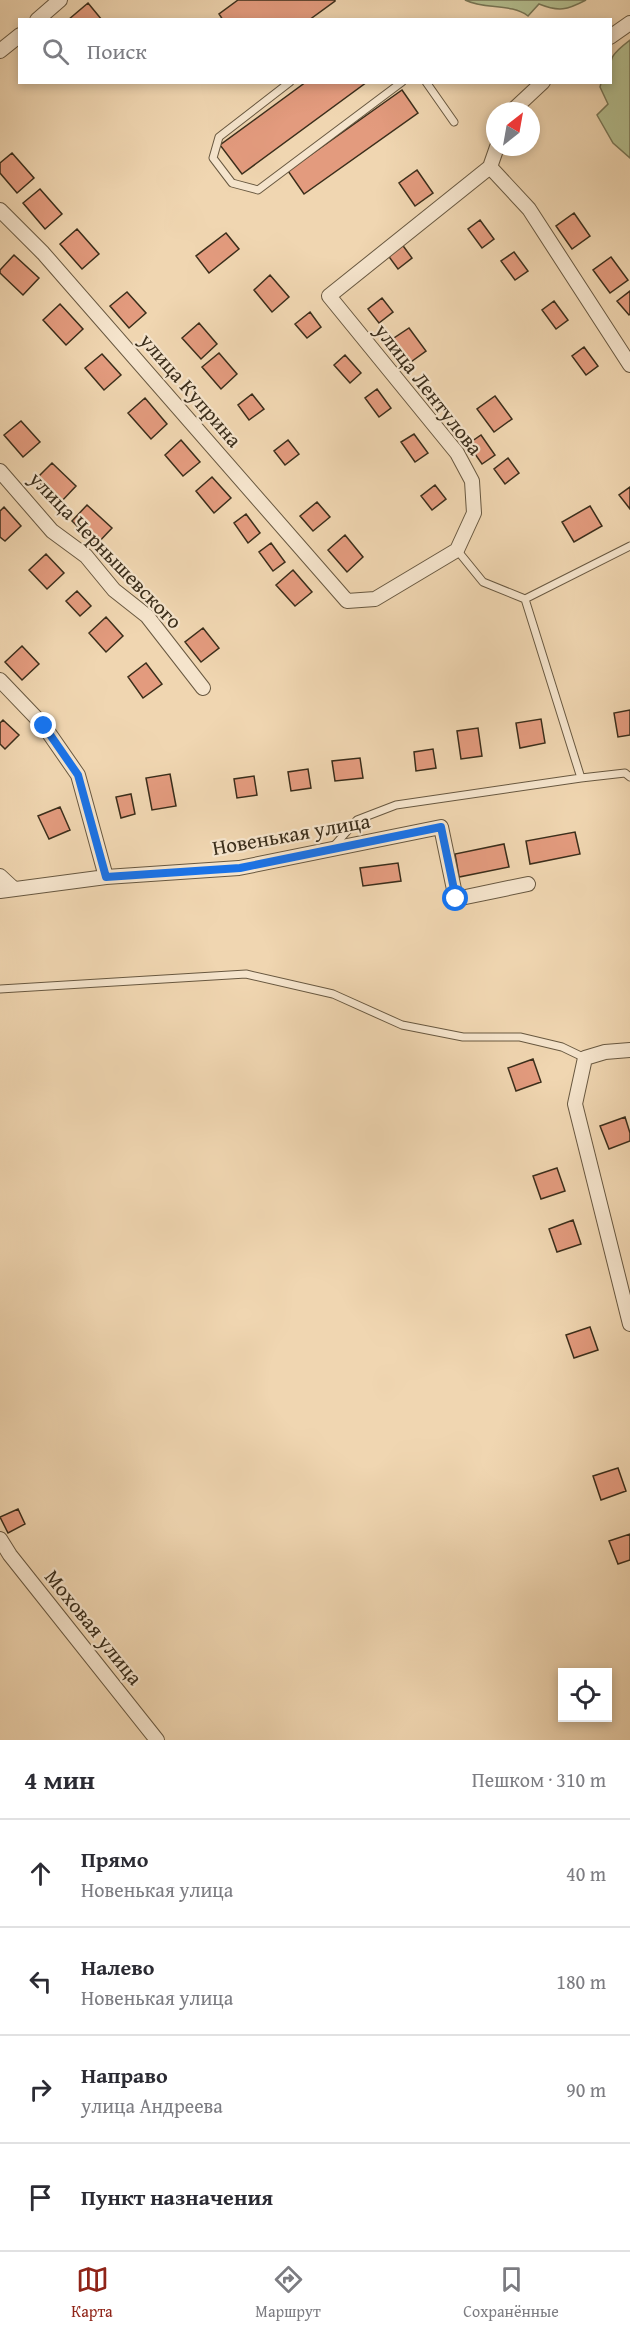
<!DOCTYPE html>
<html lang="ru">
<meta charset="utf-8">
<style>
body{margin:0;font-family:"Gentium Book Plus",serif;background:#f2f2f3;color:#2b2b33}
.controls{position:absolute;right:18px;bottom:18px;display:grid;overflow:hidden;border-radius:0px;box-shadow:0 3px 9px #0003}
.controls button{width:54px;height:54px;display:grid;place-items:center;padding:0;border:0;border-bottom:2px solid #e1e1e2;background:#fff;color:#2b2b33;font:30px sans-serif}
.compass{position:absolute;left:486px;top:102px;width:54px;height:54px;border-radius:50%;background:#fff;box-shadow:0 3px 9px #0003;rotate:31deg}
.stop{position:absolute;width:18px;height:18px;margin:-14px;border:4px solid #1a73e8;border-radius:50%;background:#fff}
.stop.end{background:#1a73e8;border-color:#fff;box-shadow:0 2px 6px #0008}
.list{margin:0;padding:0;list-style:none}
h2{display:flex;justify-content:space-between;align-items:center;height:78px;margin:0;padding:0 24px;font-size:26px}
h2 small{font-size:20px;font-weight:400;color:#7c7c81}
.list li{display:grid;grid-template-columns:39px 1fr auto;gap:18px;align-items:center;box-sizing:border-box;height:108px;padding:0 24px;border-top:2px solid #e1e1e2}
.list b{display:block;font-size:22px;white-space:nowrap}
.list p{margin:0;font-size:20px;white-space:nowrap;color:#7c7c81}
.list em{font-size:20px;font-style:normal;color:#7c7c81}
.icon{flex:none;width:33px;height:33px;fill:none;stroke:currentColor;stroke-width:2;stroke-linecap:round;stroke-linejoin:round}
.map{position:relative;flex:none;width:630px;height:1740px;overflow:hidden}
.search{position:absolute;background:#fff;box-shadow:0 3px 9px #0003;left:18px;right:18px;top:18px;height:66px;display:flex;align-items:center;gap:15px;box-sizing:border-box;padding:0 21px;border-radius:0px;color:#7c7c81;font-size:22px}
.sheet{height:510px;background:#fff}
nav{display:flex;justify-content:space-around;align-items:center;box-sizing:border-box;height:84px;border-top:2px solid #e1e1e2;background:#fff;font-size:16px;color:#7c7c81}
nav a{display:grid;justify-items:center;gap:3px}
nav .on{color:#8f2418}
.map>svg:first-child{display:block}
.green{fill:#b4bf90;stroke:#787656;stroke-width:1.5}
.building{fill:#e39b7e;stroke:#3b2e1b;stroke-width:1.5}
.lines{fill:none;stroke-linecap:round;stroke-linejoin:round}
.service-casing{stroke:#685840;stroke-width:9}
.minor-casing{stroke:#685840;stroke-width:16}
.service{stroke:#f5e4cc;stroke-width:7}
.minor{stroke:#f5e4cc;stroke-width:14}
.route{stroke:#1a73e8;stroke-width:8}
.labels{text-anchor:middle;dominant-baseline:central;stroke-width:4.5;stroke-linejoin:round;paint-order:stroke}
.street-label{font-size:21px;fill:#3b2e1b;stroke:#f5e4cc}
</style>
<div class="map">
<svg width="630" height="1740" viewBox="0 0 630 1740">
<rect width="100%" height="100%" fill="#f0d6b1"/>
<filter id="stains"><feTurbulence type="fractalNoise" baseFrequency=".00333" numOctaves="4"/><feColorMatrix values="0 0 0 0 .2 0 0 0 0 .09 0 0 0 0 .02 0 0 0 .5 -.17"/></filter>
<radialGradient id="worn" r=".72"><stop offset=".6" stop-color="#630" stop-opacity="0"/><stop offset="1" stop-color="#630" stop-opacity=".3"/></radialGradient>
<path class="green" d="M 465,0 L 586,0 C 567,10 559,12 539,4 L 528,16 C 511,3 485,10 465,0 Z
M 630,40 L 630,158 L 613,143 L 597,115 L 608,104 L 600,87 L 601,83 L 610,82 C 610,57 609,56 630,40 Z"/>
<path class="building" d="M 238,0 L 335,0 L 335,1 L 309,20 L 223,20 L 219,14 Z
M 88,3 L 102,20 L 68,20 Z
M 306,82 L 367,82 L 242,174 L 220,145 Z
M 402,90 L 418,113 L 304,194 L 288,171 Z
M 12,153 L 34,178 L 17,193 L 0,173 L 0,163 Z
M 417,170 L 433,193 L 415,206 L 399,183 Z
M 40,189 L 62,214 L 45,229 L 23,203 Z
M 574,213 L 590,236 L 572,249 L 556,226 Z
M 480,220 L 494,239 L 482,248 L 468,229 Z
M 77,229 L 99,254 L 82,269 L 60,244 Z
M 226,233 L 239,249 L 209,273 L 196,256 Z
M 401,243 L 412,258 L 398,269 L 387,254 Z
M 514,252 L 528,271 L 515,280 L 501,261 Z
M 14,255 L 39,278 L 23,295 L 0,273 L 0,270 Z
M 611,257 L 628,280 L 610,293 L 593,270 Z
M 270,275 L 289,297 L 272,312 L 254,290 Z
M 630,291 L 630,314 L 629,315 L 617,301 Z
M 127,292 L 146,313 L 129,328 L 110,306 Z
M 382,298 L 393,312 L 379,323 L 368,309 Z
M 554,301 L 568,320 L 556,329 L 542,310 Z
M 60,304 L 83,329 L 66,345 L 43,320 Z
M 310,312 L 321,327 L 307,338 L 295,324 Z
M 199,323 L 217,344 L 201,359 L 182,338 Z
M 409,328 L 426,351 L 408,364 L 391,340 Z
M 584,347 L 598,366 L 586,375 L 572,356 Z
M 219,353 L 237,374 L 221,389 L 202,367 Z
M 102,354 L 121,375 L 104,390 L 85,368 Z
M 345,355 L 361,373 L 350,383 L 334,365 Z
M 377,389 L 391,408 L 379,417 L 365,398 Z
M 252,394 L 264,409 L 249,420 L 238,405 Z
M 495,396 L 512,419 L 494,432 L 477,409 Z
M 145,398 L 167,424 L 151,439 L 128,413 Z
M 21,421 L 40,442 L 23,457 L 4,435 Z
M 414,434 L 428,453 L 415,462 L 401,442 Z
M 481,435 L 495,455 L 482,464 L 468,444 Z
M 181,440 L 200,462 L 183,476 L 165,455 Z
M 288,440 L 299,454 L 285,465 L 274,451 Z
M 508,458 L 519,473 L 505,484 L 494,469 Z
M 52,463 L 76,486 L 60,503 L 36,479 Z
M 212,477 L 231,498 L 214,513 L 196,491 Z
M 435,485 L 446,499 L 432,510 L 421,496 Z
M 630,487 L 630,509 L 619,495 Z
M 317,502 L 330,517 L 313,531 L 300,516 Z
M 87,505 L 112,528 L 96,545 L 72,521 Z
M 590,506 L 602,526 L 574,542 L 562,522 Z
M 4,507 L 21,526 L 5,541 L 0,537 L 0,511 Z
M 246,514 L 260,533 L 248,543 L 234,523 Z
M 345,535 L 363,557 L 347,572 L 328,550 Z
M 271,543 L 285,562 L 273,571 L 259,552 Z
M 46,554 L 64,573 L 47,589 L 29,570 Z
M 293,570 L 312,592 L 295,606 L 276,585 Z
M 77,591 L 91,606 L 80,616 L 66,601 Z
M 106,617 L 123,636 L 106,652 L 89,633 Z
M 203,628 L 219,648 L 201,662 L 185,642 Z
M 22,646 L 39,664 L 22,680 L 5,662 Z
M 146,663 L 162,684 L 143,698 L 128,677 Z
M 630,710 L 630,735 L 618,737 L 614,713 Z
M 541,719 L 545,743 L 520,748 L 516,723 Z
M 3,720 L 19,735 L 5,749 L 0,744 L 0,723 Z
M 478,728 L 482,756 L 461,759 L 457,731 Z
M 433,749 L 436,768 L 416,771 L 414,752 Z
M 360,758 L 363,778 L 335,781 L 332,761 Z
M 308,769 L 311,788 L 291,791 L 288,772 Z
M 170,774 L 176,806 L 152,810 L 146,778 Z
M 254,776 L 257,795 L 237,798 L 234,779 Z
M 131,794 L 135,814 L 121,818 L 116,797 Z
M 60,807 L 70,830 L 49,839 L 38,816 Z
M 575,832 L 580,854 L 530,864 L 526,841 Z
M 504,844 L 509,867 L 459,877 L 455,854 Z
M 398,863 L 401,881 L 363,886 L 360,868 Z
M 533,1059 L 541,1082 L 516,1091 L 508,1068 Z
M 625,1117 L 630,1133 L 630,1141 L 609,1149 L 600,1126 Z
M 557,1168 L 565,1191 L 541,1199 L 533,1176 Z
M 573,1220 L 581,1244 L 557,1252 L 549,1229 Z
M 590,1327 L 598,1350 L 574,1358 L 566,1335 Z
M 618,1468 L 626,1491 L 601,1500 L 593,1476 Z
M 18,1509 L 25,1524 L 8,1533 L 0,1517 Z
M 630,1534 L 630,1560 L 618,1564 L 609,1541 Z"/>
<g class="lines">
<defs>
<path id="service" d="M 290,82 L 219,137 L 213,158 L 232,183 L 258,190 L 402,82
M 426,82 L 454,122
M 457,550 L 483,582 L 525,599 L 630,546
M 525,599 L 581,778
M 333,847 L 357,820 L 396,805 L 581,778 L 625,773 L 630,777
M 0,989 L 246,974 L 333,994 L 402,1025 L 463,1037 L 520,1037 L 562,1047 L 585,1058"/>
<path id="minor" d="M 37,20 L 60,0
M 610,37 L 630,23
M 0,51 L 20,35
M 512,111 L 543,82
M 490,167 L 529,209 L 630,365
M 0,210 L 43,253 L 347,601 L 375,599 L 457,550 L 474,513 L 472,481 L 457,453 L 329,296 L 490,167 L 497,147
M 0,471 L 52,531 L 86,556 L 114,590 L 147,616 L 203,688
M 0,680 L 44,726 L 78,775 L 106,877
M 0,876 L 14,889
M 0,891 L 106,877 L 239,868 L 441,827 L 456,899 L 528,884
M 630,1050 L 605,1052 L 585,1058 L 575,1104 L 630,1324
M 0,1539 L 10,1555 L 157,1740"/>
</defs>
<use href="#service" class="service-casing"/>
<use href="#minor" class="minor-casing"/>
<use href="#service" class="service"/>
<use href="#minor" class="minor"/>
</g>
<g class="lines">
<path class="route" d="M 44,726 L 78,775 L 106,877 L 240,868 L 441,827 L 456,899"/>
</g>
<g class="labels">
<g class="street-label">
<text transform="translate(429 389) rotate(52)">улица Лентулова</text>
<text transform="translate(191 390) rotate(49)">улица Куприна</text>
<text transform="translate(106 550) rotate(46)">улица Чернышевского</text>
<text transform="translate(291 834) rotate(-10)">Новенькая улица</text>
<text transform="translate(94 1627) rotate(51)">Моховая улица</text>
</g>
</g>
<rect width="100%" height="100%" filter="url(#stains)"/>
<rect width="100%" height="100%" fill="url(#worn)"/>
</svg>
<div class="controls">
<button><svg class="icon" aria-label="locate" viewBox="0 0 24 24"><circle cx="12" cy="12" r="6"/><path d="M12 2v4M12 18v4M2 12h4M18 12h4"/></svg></button>
</div>
<svg class="compass" viewBox="-18 -18 36 36"><path d="M0-13l5 13h-10z" fill="#e53935"/><path d="M0 13l5-13h-10z" fill="#7c7c81"/></svg>
<div class="stop" style="left:456px;top:899px"></div>
<div class="stop end" style="left:44px;top:726px"></div>
<div class="search"><svg class="icon" aria-label="search" viewBox="0 0 24 24"><circle cx="10" cy="10" r="6"/><path d="M15 15l6 6"/></svg>Поиск</div>
</div>
<section class="sheet">
<h2>4 мин<small>Пешком · 310 m</small></h2>
<ul class="list">
<li><svg class="icon" aria-label="ahead" viewBox="0 0 24 24"><path d="M12 20V5M6 11l6-6 6 6"/></svg><div><b>Прямо</b><p>Новенькая улица</p></div><em>40 m</em></li>
<li><svg class="icon" aria-label="left" viewBox="0 0 24 24"><path d="M17 20v-9H6M10 6l-5 5 5 5"/></svg><div><b>Налево</b><p>Новенькая улица</p></div><em>180 m</em></li>
<li><svg class="icon" aria-label="right" viewBox="0 0 24 24"><path d="M7 20v-9h11M14 6l5 5-5 5"/></svg><div><b>Направо</b><p>улица Андреева</p></div><em>90 m</em></li>
<li><svg class="icon" aria-label="arrive" viewBox="0 0 24 24"><path d="M6 21V4h12l-3 4 3 4H6"/></svg><div><b>Пункт назначения</b></div></li>
</ul>
</section>
<nav>
<a class="on"><svg class="icon" aria-label="map" viewBox="0 0 24 24"><path d="M3 6l6-2 6 2 6-2v14l-6 2-6-2-6 2zM9 4v14M15 6v14"/></svg>Карта</a>
<a><svg class="icon" aria-label="directions" viewBox="0 0 24 24"><path d="M12 3l9 9-9 9-9-9zM9 14v-3h6M13 9l2 2-2 2"/></svg>Маршрут</a>
<a><svg class="icon" aria-label="saved" viewBox="0 0 24 24"><path d="M7 4h10v16l-5-4-5 4z"/></svg>Сохранённые</a>
</nav>
